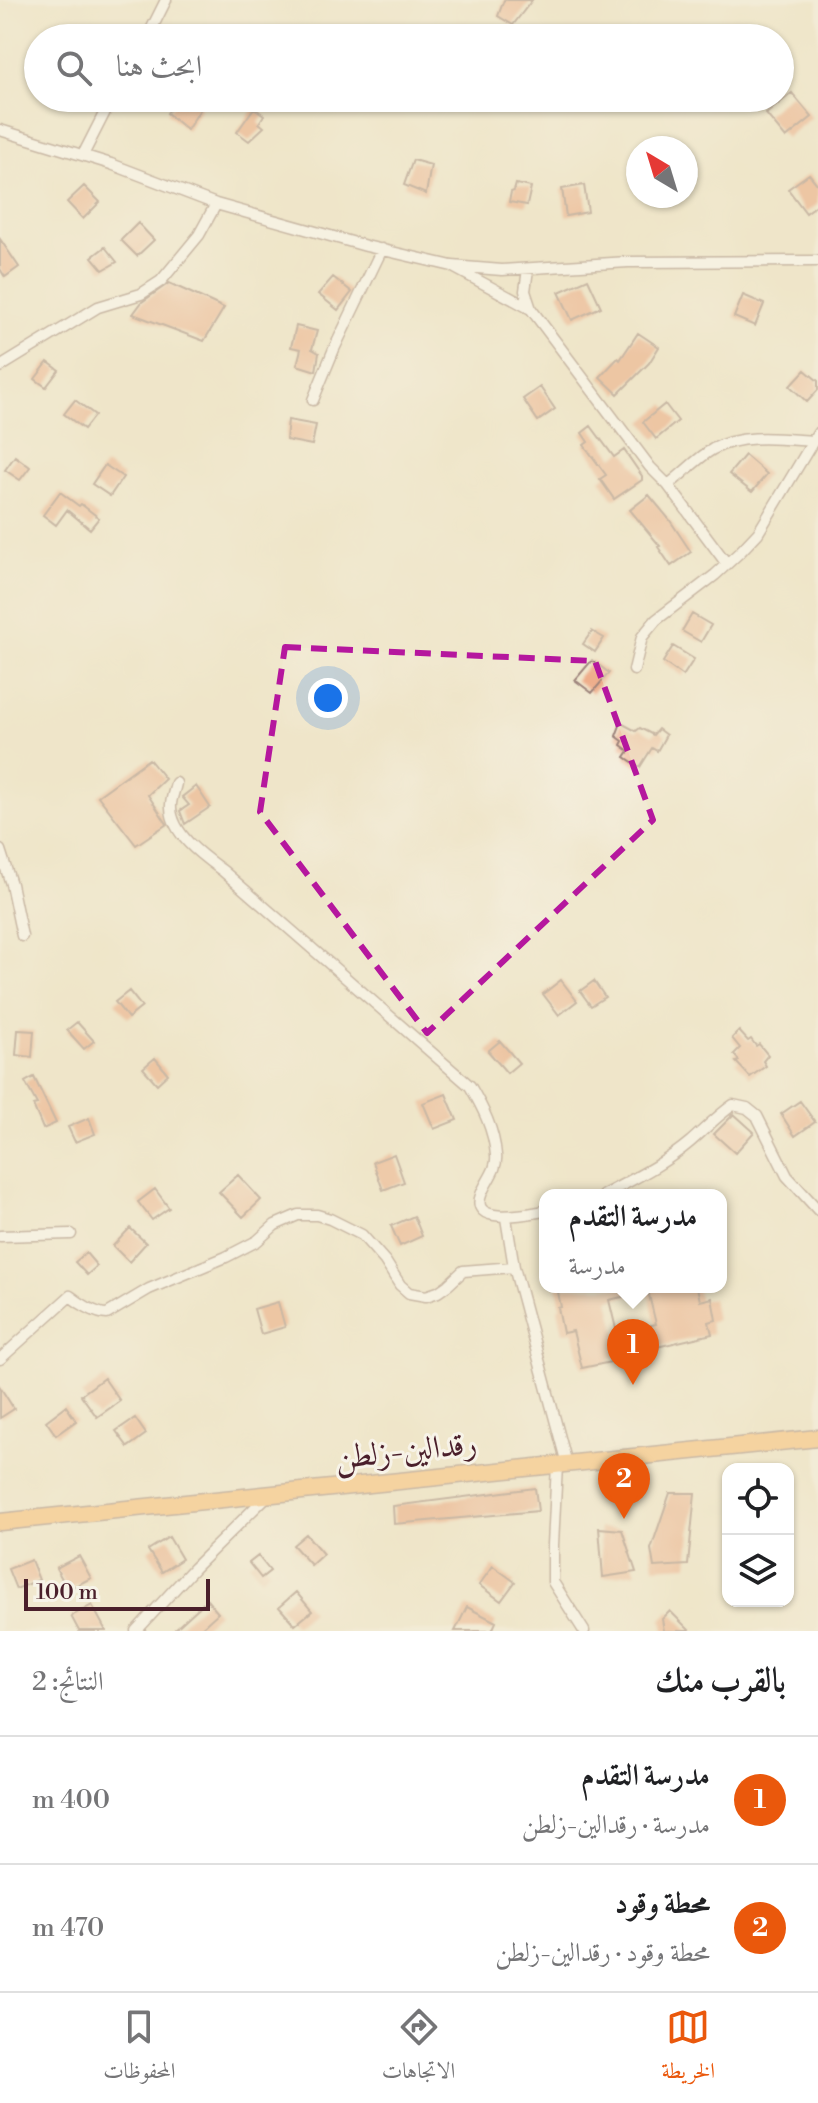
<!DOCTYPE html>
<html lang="ar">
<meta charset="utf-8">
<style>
body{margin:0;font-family:"Libre Bodoni",Amiri,serif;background:#f2f2f2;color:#202124;direction:rtl}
.controls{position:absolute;right:24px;bottom:24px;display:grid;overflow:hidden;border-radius:16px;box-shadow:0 2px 6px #0004}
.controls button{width:72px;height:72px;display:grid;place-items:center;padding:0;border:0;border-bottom:2px solid #e0e0e0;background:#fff;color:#202124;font:40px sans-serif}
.compass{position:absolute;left:626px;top:136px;width:72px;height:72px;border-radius:50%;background:#fff;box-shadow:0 2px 6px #0004;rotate:322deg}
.scale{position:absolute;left:24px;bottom:20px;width:186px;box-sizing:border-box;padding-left:8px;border:4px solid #4a1f2b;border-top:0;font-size:22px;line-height:28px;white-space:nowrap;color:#4a1f2b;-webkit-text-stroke:6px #f7f3e8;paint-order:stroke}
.you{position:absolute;left:328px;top:698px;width:28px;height:28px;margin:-20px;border:6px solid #fff;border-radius:50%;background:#1a73e8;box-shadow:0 0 0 12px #1a73e833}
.badge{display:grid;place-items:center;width:52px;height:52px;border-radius:50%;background:#ea580c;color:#fff;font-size:26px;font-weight:700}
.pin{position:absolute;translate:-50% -66px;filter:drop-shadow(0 2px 4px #0008)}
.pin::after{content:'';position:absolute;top:42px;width:28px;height:24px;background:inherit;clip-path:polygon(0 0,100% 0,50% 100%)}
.popup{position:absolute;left:539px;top:1189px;width:188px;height:104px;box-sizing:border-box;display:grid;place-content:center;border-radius:16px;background:#fff;filter:drop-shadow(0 2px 6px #0005);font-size:26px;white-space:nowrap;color:#757577}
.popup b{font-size:30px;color:#202124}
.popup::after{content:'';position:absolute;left:50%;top:100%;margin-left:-16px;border:16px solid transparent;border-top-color:#fff}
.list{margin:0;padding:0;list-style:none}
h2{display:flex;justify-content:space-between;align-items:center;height:104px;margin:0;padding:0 32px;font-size:34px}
h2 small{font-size:26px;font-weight:400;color:#757577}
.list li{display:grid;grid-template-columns:52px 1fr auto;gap:24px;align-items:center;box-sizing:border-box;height:128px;padding:0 32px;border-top:2px solid #e0e0e0}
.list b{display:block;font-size:30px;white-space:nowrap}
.list p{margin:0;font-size:26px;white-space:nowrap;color:#757577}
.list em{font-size:26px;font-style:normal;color:#757577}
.icon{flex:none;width:44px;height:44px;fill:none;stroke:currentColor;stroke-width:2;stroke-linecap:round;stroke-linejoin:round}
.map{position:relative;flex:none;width:818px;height:1631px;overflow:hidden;direction:ltr}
.search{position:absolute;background:#fff;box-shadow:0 2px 6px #0004;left:24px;right:24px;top:24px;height:88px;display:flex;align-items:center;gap:20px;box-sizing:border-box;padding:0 28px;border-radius:44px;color:#757577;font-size:30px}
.sheet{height:360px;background:#fff}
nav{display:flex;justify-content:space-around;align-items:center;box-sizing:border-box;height:112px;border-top:2px solid #e0e0e0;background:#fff;font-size:22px;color:#757577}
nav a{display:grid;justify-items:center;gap:4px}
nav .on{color:#ea580c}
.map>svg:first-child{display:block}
.building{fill:#ec9f77;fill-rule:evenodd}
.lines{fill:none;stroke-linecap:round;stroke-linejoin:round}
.minor-casing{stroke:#9c827a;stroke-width:13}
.primary-casing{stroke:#9c827a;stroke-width:19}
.minor{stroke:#fff;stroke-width:10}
.primary{stroke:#fdbc70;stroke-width:16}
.marked{fill:none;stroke:#b5179e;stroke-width:6;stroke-dasharray:16 10;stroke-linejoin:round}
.labels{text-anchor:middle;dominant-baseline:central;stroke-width:6;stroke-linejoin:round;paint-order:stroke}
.street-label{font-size:32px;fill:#4a1f2b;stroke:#f7f3e8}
</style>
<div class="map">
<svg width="818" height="1631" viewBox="0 0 818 1631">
<rect width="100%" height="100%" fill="#f7f3e8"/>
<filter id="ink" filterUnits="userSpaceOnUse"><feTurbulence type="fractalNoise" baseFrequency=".0125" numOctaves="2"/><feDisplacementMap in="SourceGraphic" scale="16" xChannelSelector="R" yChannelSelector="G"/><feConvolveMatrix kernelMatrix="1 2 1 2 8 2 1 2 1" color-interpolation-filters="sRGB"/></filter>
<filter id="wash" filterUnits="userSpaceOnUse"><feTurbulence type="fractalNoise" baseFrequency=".006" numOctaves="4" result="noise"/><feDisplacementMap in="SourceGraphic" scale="32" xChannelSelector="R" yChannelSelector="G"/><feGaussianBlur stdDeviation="1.8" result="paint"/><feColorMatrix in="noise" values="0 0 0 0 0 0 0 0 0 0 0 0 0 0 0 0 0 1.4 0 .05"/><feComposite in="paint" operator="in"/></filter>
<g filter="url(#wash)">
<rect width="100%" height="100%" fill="#efe5c9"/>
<g id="blocks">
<path class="building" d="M 504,0 L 532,0 L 513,25 L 498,16 Z
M 792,93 L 812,117 L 786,138 L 766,114 Z
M 179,98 L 189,98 L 201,108 L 187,130 L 167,113 Z
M 296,98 L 329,98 L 324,109 L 295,101 Z
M 254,108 L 264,115 L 259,123 L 264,127 L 249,141 L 237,132 Z
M 413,160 L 431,165 L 426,194 L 404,185 Z
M 809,174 L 818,185 L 818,204 L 806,213 L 788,189 Z
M 516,184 L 531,187 L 527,205 L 509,202 L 511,192 L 514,191 Z
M 584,185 L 588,212 L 566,216 L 562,189 Z
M 84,186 L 100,202 L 83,219 L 67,202 Z
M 138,223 L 154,240 L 137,256 L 121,240 Z
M 0,239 L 19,267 L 5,277 L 0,269 Z
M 105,247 L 117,262 L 103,270 L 92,257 Z
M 333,277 L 352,292 L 338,310 L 318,294 Z
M 588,279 L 601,307 L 572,320 L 559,292 Z
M 169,283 L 224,308 L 204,341 L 133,314 L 142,302 Z
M 743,295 L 764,304 L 755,326 L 734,317 Z
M 296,326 L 317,331 L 312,349 L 319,353 L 316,371 L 297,365 L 301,349 L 291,347 Z
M 638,333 L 659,347 L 649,363 L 618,394 L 600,377 L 618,358 L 620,360 Z
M 48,362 L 59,370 L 46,387 L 35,379 Z
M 805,370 L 818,381 L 818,390 L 807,402 L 790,386 Z
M 540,387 L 555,409 L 538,421 L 523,399 Z
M 75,400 L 95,415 L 84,429 L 64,414 Z
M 665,404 L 678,421 L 656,439 L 643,422 Z
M 288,420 L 316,425 L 312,445 L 286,440 Z
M 591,426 L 614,457 L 624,450 L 642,476 L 642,480 L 614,499 L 600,479 L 606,475 L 584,445 L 588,442 L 582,433 Z
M 745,455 L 767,474 L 752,492 L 729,474 Z
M 15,456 L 30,467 L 20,480 L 5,470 Z
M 105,465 L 123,477 L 110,496 L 92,484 Z
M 60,492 L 79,506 L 81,504 L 99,518 L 90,529 L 67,510 L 56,525 L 43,515 Z
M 649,495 L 669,519 L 691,552 L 671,566 L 658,547 L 660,546 L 630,510 Z
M 692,614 L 711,625 L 701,642 L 682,631 Z
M 592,631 L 604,638 L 595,652 L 583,644 Z
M 673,646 L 694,659 L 683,676 L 663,662 Z
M 592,660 L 609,673 L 592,693 L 575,680 Z
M 621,723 L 636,731 L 640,728 L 653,735 L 658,729 L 666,735 L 657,751 L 652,748 L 640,767 L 625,757 L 629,751 L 621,745 L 623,741 L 616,736 Z
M 149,759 L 165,779 L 148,795 L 167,824 L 136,845 L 98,796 Z
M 196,786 L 210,807 L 185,824 L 180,811 L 189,805 L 182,797 Z
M 561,980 L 577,1001 L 559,1015 L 543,994 Z
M 594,981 L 605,997 L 591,1006 L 580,991 Z
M 129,991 L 142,1007 L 128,1018 L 115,1002 Z
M 77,1022 L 94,1041 L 84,1049 L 67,1030 Z
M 18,1030 L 34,1031 L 32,1057 L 16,1055 Z
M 739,1031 L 748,1041 L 751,1039 L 756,1046 L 759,1044 L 768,1055 L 763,1061 L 766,1066 L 750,1077 L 736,1062 L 739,1061 L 734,1054 L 740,1048 L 732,1038 Z
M 500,1041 L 519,1063 L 507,1073 L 488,1051 Z
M 155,1058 L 168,1074 L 157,1084 L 143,1068 Z
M 34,1077 L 56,1123 L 43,1129 L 33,1105 L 37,1104 L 25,1082 Z
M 446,1094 L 457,1120 L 434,1129 L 423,1103 Z
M 800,1101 L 815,1122 L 795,1136 L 781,1114 Z
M 734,1114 L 754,1132 L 735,1153 L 714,1134 Z
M 89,1118 L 95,1134 L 75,1142 L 68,1127 Z
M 394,1154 L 404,1182 L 383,1190 L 373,1162 Z
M 238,1175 L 261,1200 L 243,1217 L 219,1192 Z
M 155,1189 L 169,1208 L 152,1220 L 138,1202 Z
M 414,1216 L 422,1236 L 400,1246 L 391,1226 Z
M 130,1228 L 146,1243 L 129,1262 L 113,1246 Z
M 86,1253 L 97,1266 L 87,1275 L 75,1262 Z
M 557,1287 L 697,1287 L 700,1301 L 712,1298 L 716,1320 L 709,1322 L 712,1334 L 610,1358 L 611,1362 L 582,1368 L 573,1331 L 563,1333 L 558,1308 L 561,1307 ZM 648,1291 L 656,1324 L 617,1333 L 609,1300 Z
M 278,1302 L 285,1327 L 261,1334 L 254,1309 Z
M 104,1378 L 120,1401 L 97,1417 L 81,1395 Z
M 0,1387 L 14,1409 L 0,1418 Z
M 66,1406 L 76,1421 L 56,1435 L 46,1421 Z
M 135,1418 L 146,1434 L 128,1447 L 116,1431 Z
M 535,1488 L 538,1511 L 394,1524 L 393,1506 Z
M 670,1493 L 695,1493 L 688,1565 L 654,1567 L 651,1549 Z
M 599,1528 L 622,1530 L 636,1572 L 603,1577 Z
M 306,1534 L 323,1554 L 311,1565 L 293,1545 Z
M 169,1537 L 182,1559 L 162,1572 L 148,1550 Z
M 79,1556 L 91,1578 L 68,1590 L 56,1568 Z
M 258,1556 L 270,1571 L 261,1578 L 249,1563 Z
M 31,1560 L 39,1580 L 16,1589 L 8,1569 Z
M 493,1566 L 515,1582 L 501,1601 L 479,1585 Z
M 296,1592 L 312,1611 L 295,1625 L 279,1607 Z
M 207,1600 L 218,1613 L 198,1631 L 173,1631 Z
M 92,1605 L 106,1631 L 79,1631 L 71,1616 Z
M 467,1607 L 496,1622 L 492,1631 L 455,1631 Z
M 670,1611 L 690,1631 L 664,1631 L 662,1619 Z"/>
</g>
</g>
<g filter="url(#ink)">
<use href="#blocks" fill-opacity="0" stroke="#9c827a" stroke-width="2"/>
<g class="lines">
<defs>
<path id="minor" d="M 147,38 L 166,0
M 0,130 L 111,164 L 216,204 L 366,246 L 452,266 L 502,270 L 628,262 L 818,261
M 83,155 L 112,98
M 455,268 L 531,309
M 528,269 L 525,291 L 531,309 L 650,467 L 668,485 C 683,474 697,458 713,449 C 743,433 781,439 813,441
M 0,367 L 98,307 L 141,294 L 161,281 L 199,235 L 216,204
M 313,400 L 334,349 L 382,249
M 668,485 L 727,564
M 634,670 L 642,637 L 656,620 L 715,575 L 740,552 L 758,533 L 818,433
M 176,783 C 175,790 170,800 171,808 C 172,835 204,857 223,871 L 470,1086 C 483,1108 494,1130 496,1155 C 498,1170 485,1182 481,1195 C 469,1227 531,1213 545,1211
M 0,850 L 11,884 L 22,936
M 604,1195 C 633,1179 664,1164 690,1142 C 704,1130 717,1116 733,1105 L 747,1108 L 757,1116 L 787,1176 L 818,1210
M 506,1218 L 514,1267 L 567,1464
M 0,1236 L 71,1234
M 0,1359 L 70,1296 C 79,1303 96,1314 107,1314 L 149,1289 L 226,1257 L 257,1241 L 275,1225 L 298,1215 L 317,1215 L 330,1219 L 362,1235 L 385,1261 L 400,1285 L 409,1293 L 426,1296 L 438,1292 L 448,1285 L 463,1271 L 514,1267
M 557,1465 L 553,1545 L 553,1582 L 584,1631
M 136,1631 L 194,1568 L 269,1494"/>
<path id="primary" d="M 0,1522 L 818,1438"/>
</defs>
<use href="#minor" class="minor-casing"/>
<use href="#primary" class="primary-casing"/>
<use href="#minor" class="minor"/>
<use href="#primary" class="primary"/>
</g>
</g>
<path d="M0 0H818V1631H0ZM 285,647 L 595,661 L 653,820 L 427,1033 L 260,812 Z" fill="#efe5c9" fill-opacity=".55" fill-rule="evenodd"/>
<path class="marked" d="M 285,647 L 595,661 L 653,820 L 427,1033 L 260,812 Z"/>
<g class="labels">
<g class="street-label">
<text transform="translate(406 1451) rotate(-6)">رقدالين-زلطن</text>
</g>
</g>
</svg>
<div class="controls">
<button><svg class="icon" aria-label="locate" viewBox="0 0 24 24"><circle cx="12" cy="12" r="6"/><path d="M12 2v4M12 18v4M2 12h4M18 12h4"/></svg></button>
<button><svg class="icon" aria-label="layers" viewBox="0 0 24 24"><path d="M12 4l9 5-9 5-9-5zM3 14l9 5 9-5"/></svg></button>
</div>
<svg class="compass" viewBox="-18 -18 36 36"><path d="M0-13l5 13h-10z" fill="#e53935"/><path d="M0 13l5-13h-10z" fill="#757577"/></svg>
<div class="scale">100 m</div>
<div class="you"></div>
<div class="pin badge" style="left:633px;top:1385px">1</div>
<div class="popup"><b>مدرسة التقدم</b>مدرسة</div>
<div class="pin badge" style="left:624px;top:1519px">2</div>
<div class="search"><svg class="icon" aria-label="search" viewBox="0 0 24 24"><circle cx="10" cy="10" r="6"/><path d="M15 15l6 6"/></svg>ابحث هنا</div>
</div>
<section class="sheet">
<h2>بالقرب منك<small>النتائج: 2</small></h2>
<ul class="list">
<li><span class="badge">1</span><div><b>مدرسة التقدم</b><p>مدرسة · رقدالين-زلطن</p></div><em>400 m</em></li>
<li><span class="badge">2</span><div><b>محطة وقود</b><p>محطة وقود · رقدالين-زلطن</p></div><em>470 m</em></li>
</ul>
</section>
<nav>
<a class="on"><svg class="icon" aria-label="map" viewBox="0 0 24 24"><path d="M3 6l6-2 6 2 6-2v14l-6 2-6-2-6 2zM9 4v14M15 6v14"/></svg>الخريطة</a>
<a><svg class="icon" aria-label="directions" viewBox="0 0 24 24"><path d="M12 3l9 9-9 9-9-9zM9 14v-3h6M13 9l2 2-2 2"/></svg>الاتجاهات</a>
<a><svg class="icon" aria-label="saved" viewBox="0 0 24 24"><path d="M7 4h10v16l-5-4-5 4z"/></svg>المحفوظات</a>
</nav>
